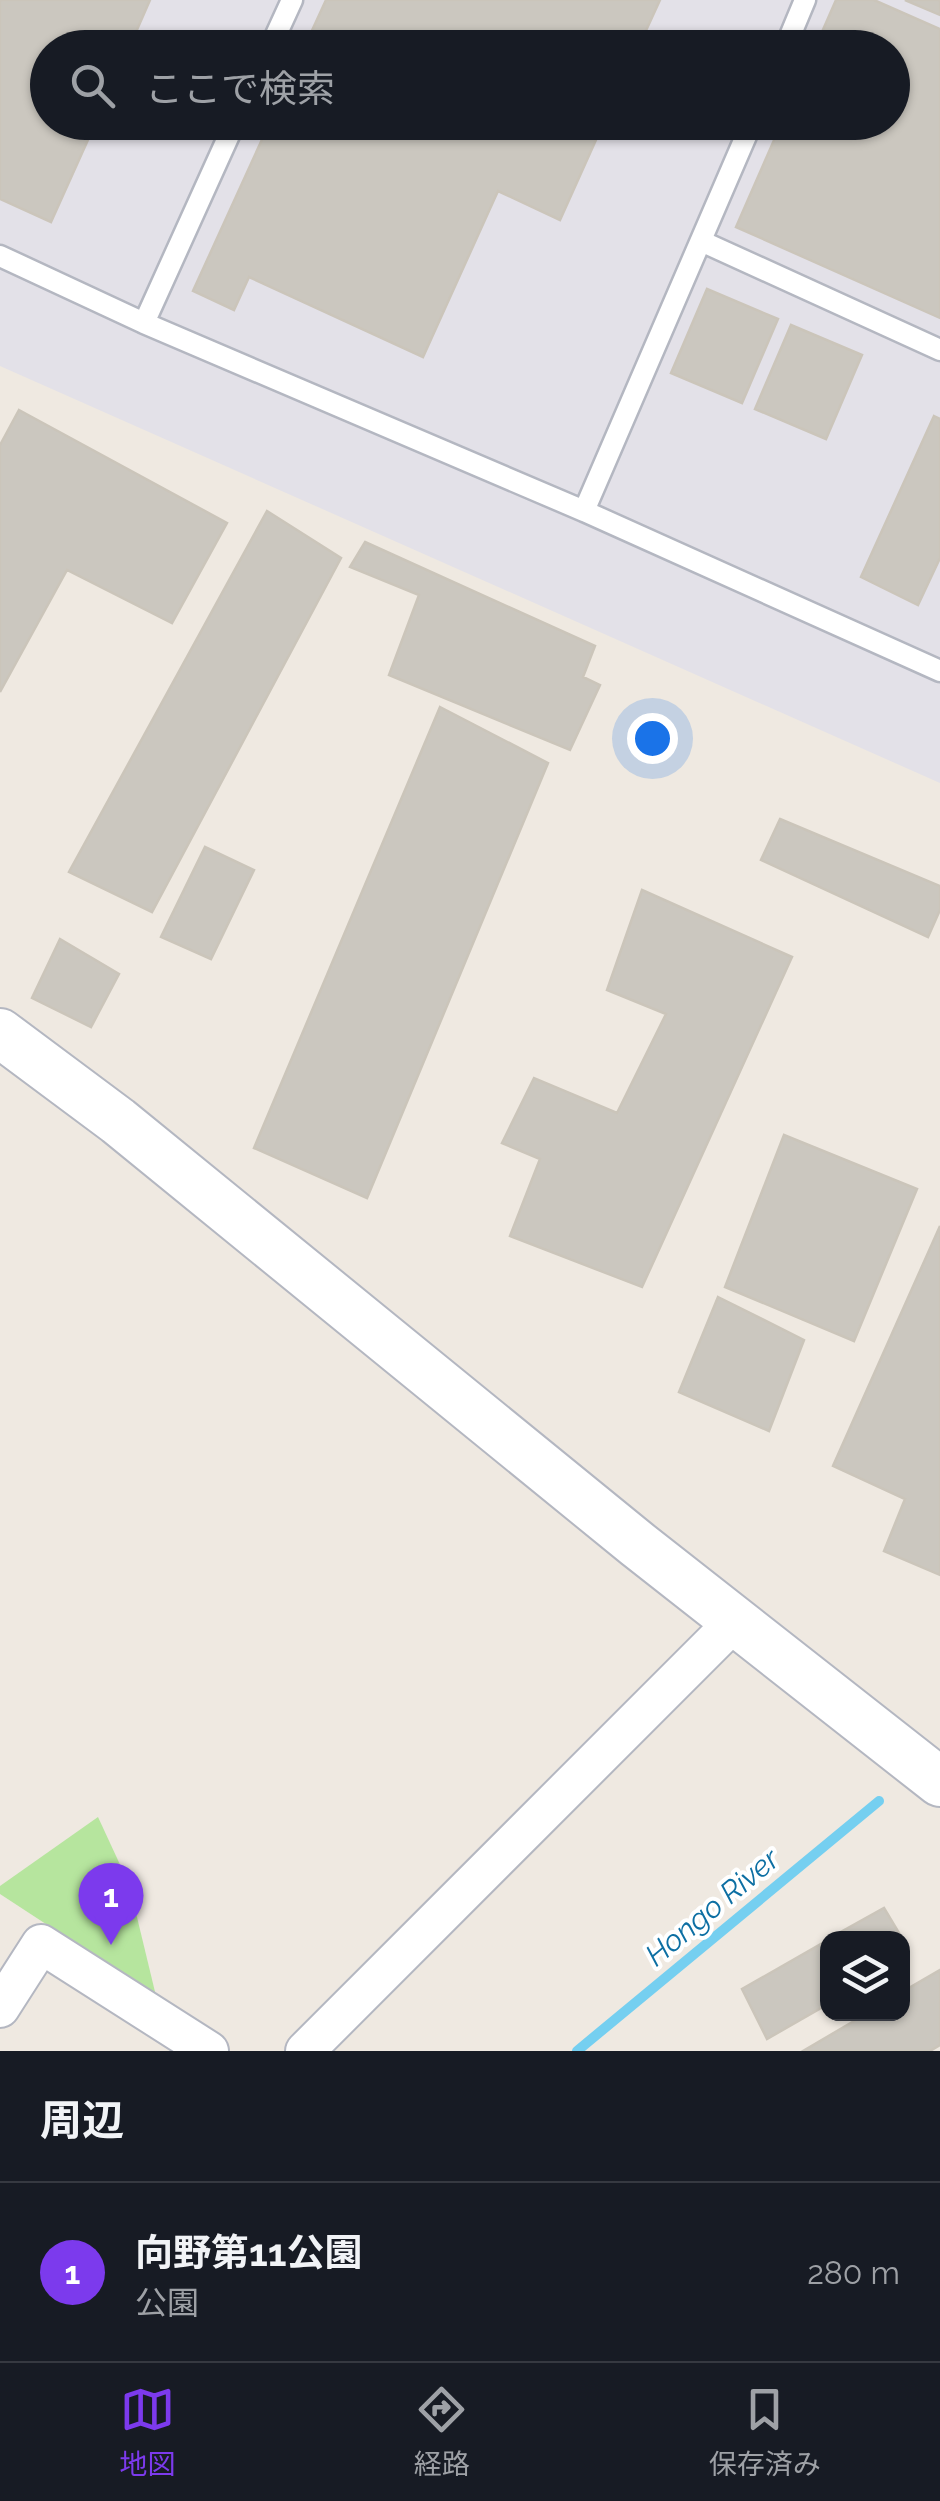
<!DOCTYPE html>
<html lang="ja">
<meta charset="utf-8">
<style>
body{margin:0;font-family:Raleway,"Noto Sans JP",sans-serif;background:#20242c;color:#f1f3f6}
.controls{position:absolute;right:30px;bottom:30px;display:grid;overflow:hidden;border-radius:20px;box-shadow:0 2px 8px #0004}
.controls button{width:90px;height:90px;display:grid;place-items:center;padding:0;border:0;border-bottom:2px solid #363941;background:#171b24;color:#f1f3f6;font:50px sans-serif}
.you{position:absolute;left:652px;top:738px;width:35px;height:35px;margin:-25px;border:8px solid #fff;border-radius:50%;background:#1a73e8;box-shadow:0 0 0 15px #1a73e833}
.badge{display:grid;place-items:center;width:65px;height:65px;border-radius:50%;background:#7c3aed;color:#fff;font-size:32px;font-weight:700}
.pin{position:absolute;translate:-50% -82px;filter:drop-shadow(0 2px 5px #0008)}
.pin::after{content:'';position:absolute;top:52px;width:35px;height:30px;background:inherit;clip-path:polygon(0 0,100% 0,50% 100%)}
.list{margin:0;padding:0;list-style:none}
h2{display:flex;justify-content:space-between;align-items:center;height:130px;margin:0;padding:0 40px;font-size:42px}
h2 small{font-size:32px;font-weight:400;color:#9ea1a6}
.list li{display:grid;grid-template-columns:65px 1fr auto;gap:30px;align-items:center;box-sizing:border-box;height:180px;padding:0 40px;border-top:2px solid #363941}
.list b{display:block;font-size:38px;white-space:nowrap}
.list p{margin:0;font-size:32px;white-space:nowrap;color:#9ea1a6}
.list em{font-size:32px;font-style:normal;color:#9ea1a6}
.icon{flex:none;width:55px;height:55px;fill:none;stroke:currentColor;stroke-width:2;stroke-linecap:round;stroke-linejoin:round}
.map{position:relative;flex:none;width:940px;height:2051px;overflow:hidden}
.search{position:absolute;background:#171b24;box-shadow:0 2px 8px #0004;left:30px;right:30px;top:30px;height:110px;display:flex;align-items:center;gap:25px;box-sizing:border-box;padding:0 35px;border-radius:55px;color:#9ea1a6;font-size:38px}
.sheet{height:310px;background:#171b24}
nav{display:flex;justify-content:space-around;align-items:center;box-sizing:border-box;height:140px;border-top:2px solid #363941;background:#171b24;font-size:28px;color:#9ea1a6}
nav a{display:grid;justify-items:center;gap:5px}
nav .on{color:#7c3aed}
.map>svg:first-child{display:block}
.industrial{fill:#e3e1e8;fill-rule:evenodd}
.green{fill:#b6e59e}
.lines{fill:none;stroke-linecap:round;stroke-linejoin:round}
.stream{stroke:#75cff0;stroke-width:10}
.building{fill:#cbc7bf;stroke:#cbc5ba;stroke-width:2.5}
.service-casing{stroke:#b4b7c1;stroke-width:25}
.minor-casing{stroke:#b4b7c1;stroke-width:42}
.tertiary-casing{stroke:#b4b7c1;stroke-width:52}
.service{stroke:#fff;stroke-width:20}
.minor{stroke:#fff;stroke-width:38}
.tertiary{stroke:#fff;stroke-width:48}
.labels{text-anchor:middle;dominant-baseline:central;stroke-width:8;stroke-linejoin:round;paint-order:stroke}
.water-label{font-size:30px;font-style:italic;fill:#0d6fa3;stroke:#fff}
</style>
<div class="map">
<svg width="940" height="2051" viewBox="0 0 940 2051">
<rect width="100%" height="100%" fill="#efe9e1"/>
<path class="industrial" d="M 0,0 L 940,0 L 940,783 L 0,366 ZM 48,48 L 892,48 L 892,122 L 48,122 Z"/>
<path class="green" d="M 98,1817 L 129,1884 L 156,1996 L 0,1894 L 0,1886 Z"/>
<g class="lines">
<path class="stream" d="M 577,2051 L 879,1801"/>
</g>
<path class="building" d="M 0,0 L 150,0 L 129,48 L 48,48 L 48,122 L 96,122 L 51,222 L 0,199 Z
M 326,0 L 660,0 L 638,48 L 304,48 Z
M 836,0 L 874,0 L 940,29 L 940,318 L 736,227 L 782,122 L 892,122 L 892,48 L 815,48 Z
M 905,0 L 940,0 L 940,15 Z
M 270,122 L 604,122 L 560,220 L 498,191 L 423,357 L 249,277 L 234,310 L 193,291 Z
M 707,289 L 778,319 L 742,403 L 671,373 Z
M 791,325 L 862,355 L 826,439 L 755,409 Z
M 19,410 L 227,523 L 172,623 L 67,570 L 0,692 L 0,445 Z
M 934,416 L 940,419 L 940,558 L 918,605 L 861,577 Z
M 267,511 L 341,558 L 152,912 L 69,872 Z
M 365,542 L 595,646 L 583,677 L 600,685 L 570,750 L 389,675 L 419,595 L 350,567 Z
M 440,707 L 548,763 L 367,1198 L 254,1148 Z
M 780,819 L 940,886 L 940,910 L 928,937 L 761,860 Z
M 205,847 L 254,870 L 211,959 L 161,937 Z
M 642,890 L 792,957 L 642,1287 L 510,1236 L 540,1159 L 502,1143 L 534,1078 L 617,1113 L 666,1014 L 607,990 Z
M 60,939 L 119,974 L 91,1027 L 32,998 Z
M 784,1135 L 917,1189 L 854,1341 L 725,1287 Z
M 940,1226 L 940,1575 L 884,1551 L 905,1499 L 833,1466 Z
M 718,1297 L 804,1340 L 769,1431 L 679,1392 Z
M 884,1908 L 902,1938 L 830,1938 Z
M 828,1940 L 828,2004 L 767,2039 L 742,1989 Z
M 940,1970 L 940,2045 L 930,2051 L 803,2051 L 866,2014 L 902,2014 L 902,1992 Z"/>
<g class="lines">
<defs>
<path id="service" d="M 270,48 L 292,0
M 785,48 L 805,0
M 752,122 L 584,511 L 940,671
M 701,241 L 940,350
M 0,256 L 144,323 L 235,122
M 144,323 L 584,511"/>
<path id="minor" d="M 0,2008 L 41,1944 L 209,2051
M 305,2051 L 736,1620"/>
<path id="tertiary" d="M 0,1033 L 118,1121 L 637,1544 L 940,1782"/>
</defs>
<use href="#service" class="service-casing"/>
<use href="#minor" class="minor-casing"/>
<use href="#tertiary" class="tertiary-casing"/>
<use href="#service" class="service"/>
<use href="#minor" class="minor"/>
<use href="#tertiary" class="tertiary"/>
</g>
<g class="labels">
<g class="water-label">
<text transform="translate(712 1907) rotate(-40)">Hongo River</text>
</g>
</g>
</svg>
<div class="controls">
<button><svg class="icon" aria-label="layers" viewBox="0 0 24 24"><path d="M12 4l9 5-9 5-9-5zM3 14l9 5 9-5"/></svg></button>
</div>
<div class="you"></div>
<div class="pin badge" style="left:111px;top:1945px">1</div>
<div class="search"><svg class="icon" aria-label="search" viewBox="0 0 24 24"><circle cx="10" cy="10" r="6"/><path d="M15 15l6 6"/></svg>ここで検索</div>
</div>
<section class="sheet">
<h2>周辺<small></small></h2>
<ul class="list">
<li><span class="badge">1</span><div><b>向野第11公園</b><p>公園</p></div><em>280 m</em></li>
</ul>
</section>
<nav>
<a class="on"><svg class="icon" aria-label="map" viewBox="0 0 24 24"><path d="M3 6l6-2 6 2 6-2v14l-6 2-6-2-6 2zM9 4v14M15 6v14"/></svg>地図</a>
<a><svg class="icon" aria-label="directions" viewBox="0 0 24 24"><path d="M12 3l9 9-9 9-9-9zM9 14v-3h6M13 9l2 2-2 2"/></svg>経路</a>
<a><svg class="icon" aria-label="saved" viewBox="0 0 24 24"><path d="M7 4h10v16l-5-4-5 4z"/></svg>保存済み</a>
</nav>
